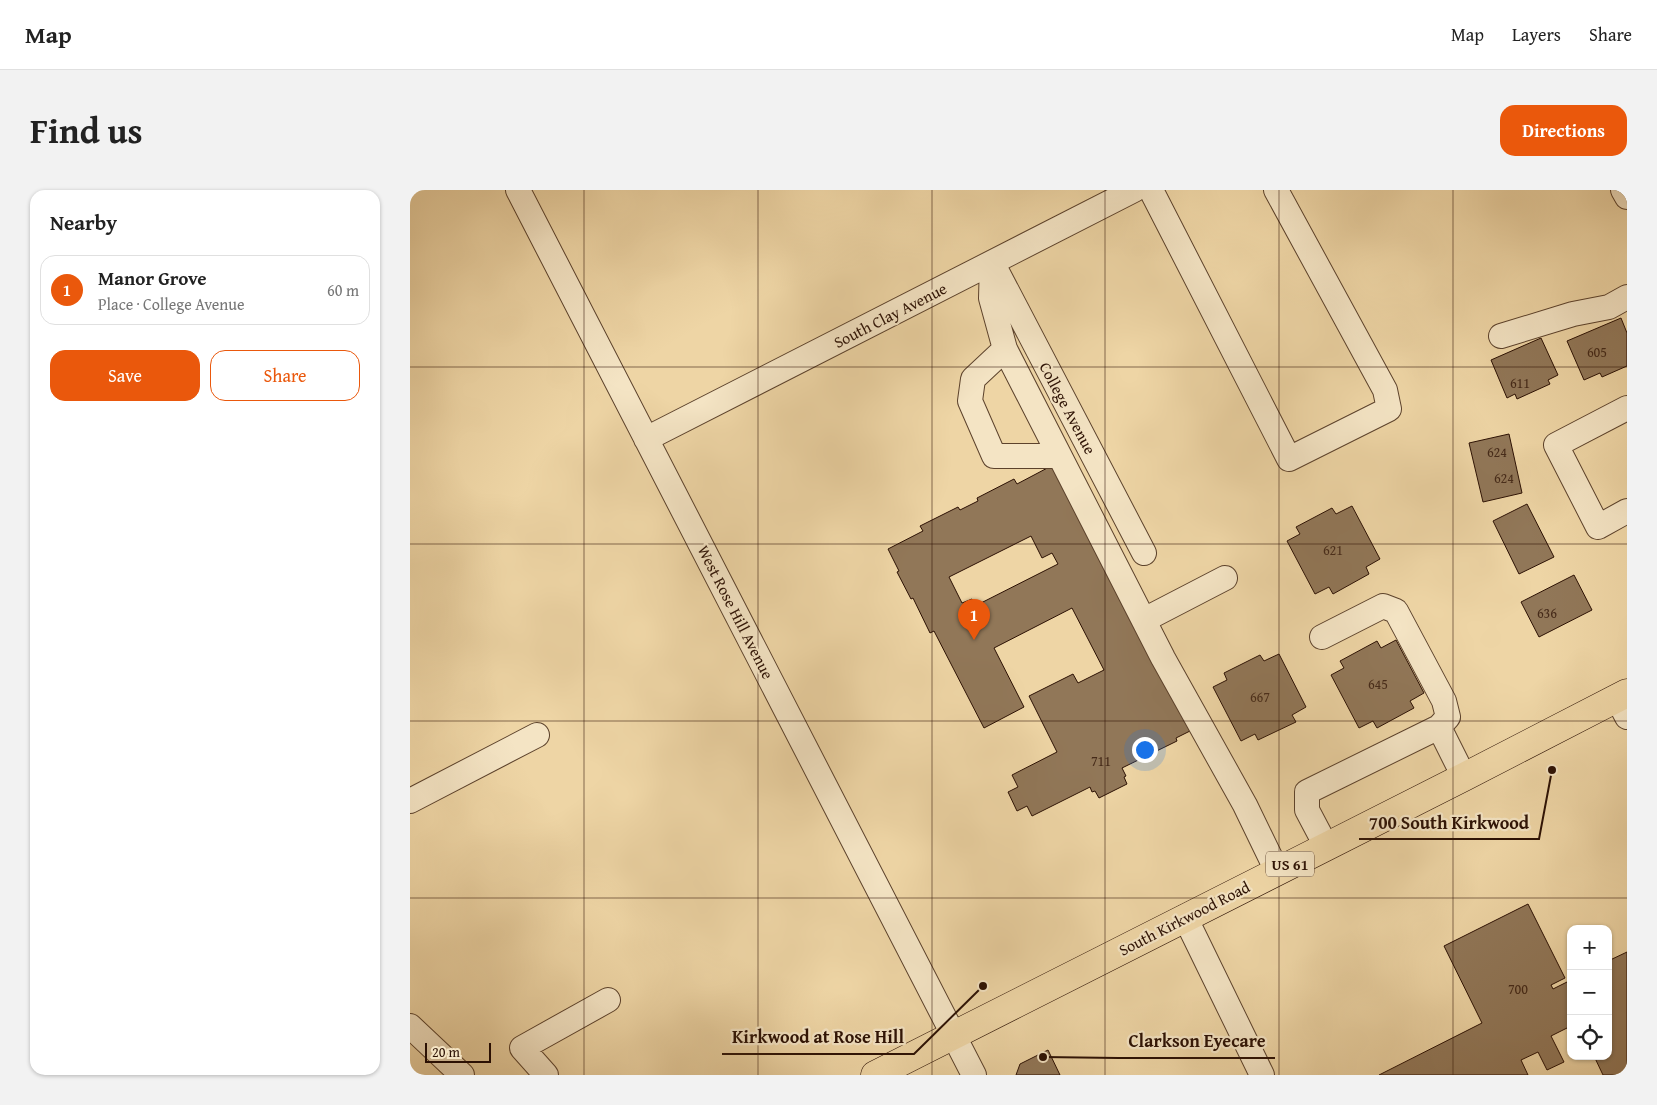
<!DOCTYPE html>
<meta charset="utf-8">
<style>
body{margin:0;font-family:"Gentium Book Plus",serif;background:#f2f2f2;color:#222}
.controls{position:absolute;right:15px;bottom:15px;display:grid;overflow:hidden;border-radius:10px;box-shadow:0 1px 4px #0004}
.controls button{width:45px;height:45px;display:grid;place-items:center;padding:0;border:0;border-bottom:1px solid #e0e0e0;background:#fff;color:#222;font:25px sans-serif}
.scale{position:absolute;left:15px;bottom:12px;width:66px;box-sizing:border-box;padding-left:5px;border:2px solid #2c1104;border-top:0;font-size:14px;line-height:18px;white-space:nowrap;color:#2c1104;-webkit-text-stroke:4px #f4e4c4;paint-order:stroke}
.you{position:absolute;left:734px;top:559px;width:18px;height:18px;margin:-12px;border:4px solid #fff;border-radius:50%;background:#1a73e8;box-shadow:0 0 0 8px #1a73e833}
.badge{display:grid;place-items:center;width:32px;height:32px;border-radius:50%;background:#ea580c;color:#fff;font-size:16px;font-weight:700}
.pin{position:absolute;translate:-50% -41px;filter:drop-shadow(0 1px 2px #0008)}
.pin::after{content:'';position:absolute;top:26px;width:18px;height:15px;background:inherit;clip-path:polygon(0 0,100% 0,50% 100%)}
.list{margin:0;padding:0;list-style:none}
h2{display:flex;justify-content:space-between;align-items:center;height:65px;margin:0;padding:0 20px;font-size:21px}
h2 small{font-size:16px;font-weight:400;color:#767676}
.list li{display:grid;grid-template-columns:32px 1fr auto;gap:15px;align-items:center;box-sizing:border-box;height:70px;margin:0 10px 10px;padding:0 10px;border:1px solid #e0e0e0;border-radius:15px}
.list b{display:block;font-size:19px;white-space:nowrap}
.list p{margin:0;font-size:16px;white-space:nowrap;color:#767676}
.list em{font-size:16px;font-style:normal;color:#767676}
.actions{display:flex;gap:10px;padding:15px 20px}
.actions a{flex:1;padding:11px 0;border:1px solid #ea580c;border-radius:15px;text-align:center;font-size:18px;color:#ea580c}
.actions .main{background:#ea580c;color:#fff}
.icon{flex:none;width:28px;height:28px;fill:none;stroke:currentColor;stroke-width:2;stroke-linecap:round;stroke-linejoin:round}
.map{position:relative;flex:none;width:1217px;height:885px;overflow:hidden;border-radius:15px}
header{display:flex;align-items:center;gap:30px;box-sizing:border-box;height:70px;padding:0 25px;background:#fff;border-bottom:1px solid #e0e0e0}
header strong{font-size:24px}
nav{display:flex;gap:28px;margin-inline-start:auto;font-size:18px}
.intro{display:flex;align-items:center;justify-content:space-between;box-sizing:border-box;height:120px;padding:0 30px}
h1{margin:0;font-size:35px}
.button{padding:12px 22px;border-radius:15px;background:#ea580c;color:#fff;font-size:18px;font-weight:700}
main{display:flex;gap:30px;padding:0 30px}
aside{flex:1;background:#fff;border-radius:15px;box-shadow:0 1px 4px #0004}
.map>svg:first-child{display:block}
.building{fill:#917758;stroke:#2c1104;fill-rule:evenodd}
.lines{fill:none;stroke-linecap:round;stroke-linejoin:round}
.minor-casing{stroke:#5c422c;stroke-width:26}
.major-casing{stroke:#2c1104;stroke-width:29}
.minor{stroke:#f4e4c4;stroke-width:24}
.major{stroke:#eed5a5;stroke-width:28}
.grid{fill:none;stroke:#2c1104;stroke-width:1;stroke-opacity:0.55}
.labels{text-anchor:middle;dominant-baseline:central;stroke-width:4.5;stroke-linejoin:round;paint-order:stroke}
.number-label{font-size:14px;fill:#452a19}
.shield{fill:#f4e4c4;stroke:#68503e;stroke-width:1}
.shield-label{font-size:15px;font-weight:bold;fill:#2c1104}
.street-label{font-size:16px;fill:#2c1104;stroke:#f4e4c4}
.leader{fill:none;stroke:#2c1104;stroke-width:2}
.callout-dot{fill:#2c1104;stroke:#f4e4c4;stroke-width:2}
.callout-label{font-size:18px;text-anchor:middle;font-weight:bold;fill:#2c1104;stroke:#f4e4c4;stroke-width:4.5;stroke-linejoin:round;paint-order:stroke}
</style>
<header>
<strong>Map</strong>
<nav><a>Map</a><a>Layers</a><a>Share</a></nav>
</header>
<div class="intro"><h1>Find us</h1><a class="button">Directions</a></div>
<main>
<aside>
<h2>Nearby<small></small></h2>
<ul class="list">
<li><span class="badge">1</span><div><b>Manor Grove</b><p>Place · College Avenue</p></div><em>60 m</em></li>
</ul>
<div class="actions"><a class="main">Save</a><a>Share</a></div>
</aside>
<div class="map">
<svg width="1217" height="885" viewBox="0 0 1217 885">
<rect width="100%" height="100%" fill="#eed5a5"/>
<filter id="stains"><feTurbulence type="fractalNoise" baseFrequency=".004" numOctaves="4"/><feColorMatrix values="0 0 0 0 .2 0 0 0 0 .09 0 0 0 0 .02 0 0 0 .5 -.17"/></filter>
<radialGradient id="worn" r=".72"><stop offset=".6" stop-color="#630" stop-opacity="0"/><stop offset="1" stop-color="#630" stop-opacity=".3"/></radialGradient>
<path class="building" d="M 1211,128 L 1217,143 L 1217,176 L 1192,187 L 1190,183 L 1174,190 L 1157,151 Z
M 1131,148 L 1148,185 L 1138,190 L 1140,194 L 1107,209 L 1105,204 L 1097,208 L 1081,170 Z
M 1099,244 L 1112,303 L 1073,312 L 1059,253 Z
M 643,275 L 780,541 L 766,548 L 767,551 L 712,578 L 716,586 L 714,587 L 717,594 L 689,608 L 685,601 L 682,602 L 680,597 L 622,626 L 617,616 L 607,621 L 598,602 L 608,597 L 602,585 L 647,562 L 619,506 L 663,484 L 668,493 L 694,480 L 662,418 L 584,458 L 614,517 L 574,538 L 524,441 L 520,443 L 503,408 L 501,409 L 487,382 L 489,381 L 478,359 L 513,341 L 510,336 L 548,317 L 550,320 L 568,311 L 567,308 L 604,289 L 607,294 ZM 621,346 L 632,368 L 642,363 L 648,374 L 565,416 L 562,409 L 552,413 L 539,387 Z
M 1117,314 L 1144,367 L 1109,384 L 1083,331 Z
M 942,316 L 970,369 L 956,377 L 959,384 L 923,404 L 919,397 L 905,404 L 877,351 L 890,344 L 886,337 L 922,318 L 926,324 Z
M 1164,385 L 1182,420 L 1129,447 L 1111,412 Z
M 986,450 L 1014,503 L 1000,511 L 1004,518 L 967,538 L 963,531 L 949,538 L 921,485 L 934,478 L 930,471 L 967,451 L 971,458 Z
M 869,464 L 896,517 L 882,525 L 886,532 L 848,550 L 845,544 L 831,551 L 803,497 L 817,490 L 814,483 L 850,465 L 854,471 Z
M 1118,714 L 1155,788 L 1141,795 L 1143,799 L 1161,790 L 1161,836 L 1141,846 L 1154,872 L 1137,880 L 1128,862 L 1111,870 L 1118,885 L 969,885 L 1072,833 L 1034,756 Z
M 1217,762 L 1217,885 L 1193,885 L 1184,866 L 1198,866 L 1198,771 Z
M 638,860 L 650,885 L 606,885 L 610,874 Z"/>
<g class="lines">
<defs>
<path id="minor" d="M 108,0 L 564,885
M 741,0 L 879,269 L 979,219 L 975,200 L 866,0
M 1213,0 L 1217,7
M 582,73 L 581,108 L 595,159 L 753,468 L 835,615 L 867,681
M 583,74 L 734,363
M 1091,146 L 1163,124 L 1199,117 L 1217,107
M 595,159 L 563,189 L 560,211 L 584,266 L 649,266
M 1217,218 L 1146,255 L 1188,337 L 1217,321
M 236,249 L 724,0
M 734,430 L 815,388
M 912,447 L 973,416 L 986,421 L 1034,511 L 1038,527 L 1029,537
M 1207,508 L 1217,527
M 0,611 L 127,545
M 916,656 L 897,620 L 897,602 L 1029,537 L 1054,587
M 775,727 L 852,885
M 0,836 L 52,885
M 136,885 L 112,858 L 198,810"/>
<path id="major" d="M 465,885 L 1054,587 L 1217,503"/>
</defs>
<use href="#minor" class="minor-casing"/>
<use href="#major" class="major-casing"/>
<use href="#minor" class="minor"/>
<use href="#major" class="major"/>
</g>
<path class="grid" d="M 174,0 L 174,885M 348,0 L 348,885M 522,0 L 522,885M 695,0 L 695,885M 869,0 L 869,885M 1043,0 L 1043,885M 0,177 L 1217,177M 0,354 L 1217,354M 0,531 L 1217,531M 0,708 L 1217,708"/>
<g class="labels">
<g class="number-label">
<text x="1187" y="162">605</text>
<text x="1110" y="193">611</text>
<text x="1087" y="262">624</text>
<text x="1094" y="288">624</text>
<text x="923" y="360">621</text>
<text x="1137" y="423">636</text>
<text x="968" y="494">645</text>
<text x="850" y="507">667</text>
<text x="691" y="571">711</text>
<text x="1108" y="799">700</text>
</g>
<rect class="shield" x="856" y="661.5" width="48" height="25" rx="4"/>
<g class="shield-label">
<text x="880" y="674">US 61</text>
</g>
<g class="street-label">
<text transform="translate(480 125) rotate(-27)">South Clay Avenue</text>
<text transform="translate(658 218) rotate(62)">College Avenue</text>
<text transform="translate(326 422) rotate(63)">West Rose Hill Avenue</text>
<text transform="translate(774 728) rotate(-27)">South Kirkwood Road</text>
</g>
</g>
<path class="leader" d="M1142 580L1129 649H949M573 796L504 864H312M633 867L708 868H865"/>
<g class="callout-dot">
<circle cx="1142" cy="580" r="5"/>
<circle cx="573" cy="796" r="5"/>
<circle cx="633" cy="867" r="5"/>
</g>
<g class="callout-label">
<text x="1039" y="639">700 South Kirkwood</text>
<text x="408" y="853">Kirkwood at Rose Hill</text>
<text x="787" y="857">Clarkson Eyecare</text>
</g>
<rect width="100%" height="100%" filter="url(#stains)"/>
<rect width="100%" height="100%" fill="url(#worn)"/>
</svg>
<div class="controls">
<button>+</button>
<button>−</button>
<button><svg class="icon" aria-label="locate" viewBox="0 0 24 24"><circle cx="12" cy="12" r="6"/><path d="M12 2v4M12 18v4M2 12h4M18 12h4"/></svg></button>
</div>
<div class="scale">20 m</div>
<div class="you"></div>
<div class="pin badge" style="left:564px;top:450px">1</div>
</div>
</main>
